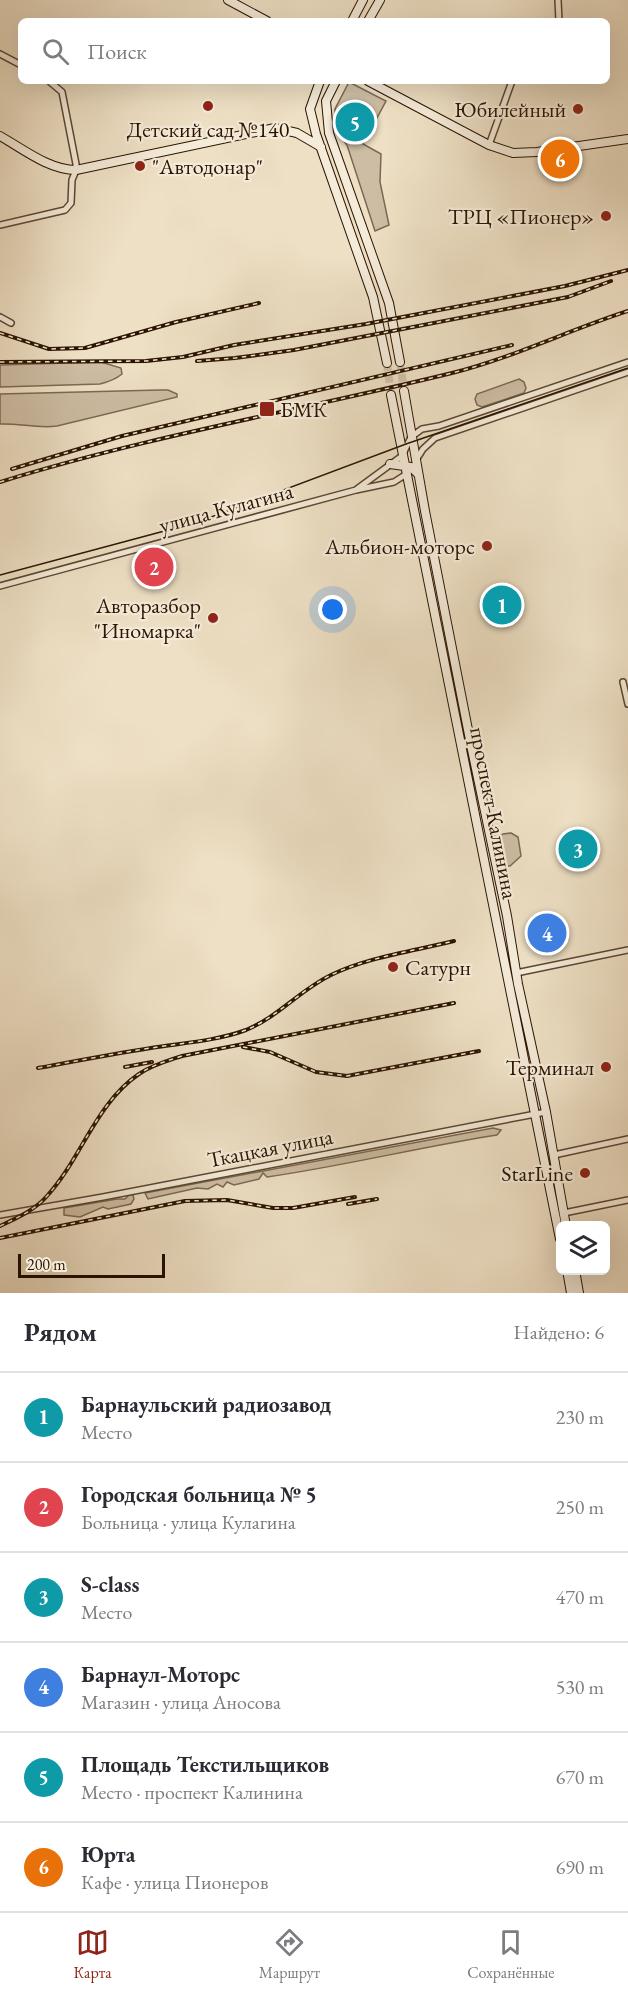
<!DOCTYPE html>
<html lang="ru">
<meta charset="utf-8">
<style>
body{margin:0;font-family:"EB Garamond",serif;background:#f2f2f3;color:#2b2b33}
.controls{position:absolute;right:18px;bottom:18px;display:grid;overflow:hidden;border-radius:9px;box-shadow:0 6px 24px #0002}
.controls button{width:54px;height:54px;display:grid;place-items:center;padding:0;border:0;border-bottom:2px solid #e1e1e2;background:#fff;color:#2b2b33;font:30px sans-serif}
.scale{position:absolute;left:18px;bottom:15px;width:147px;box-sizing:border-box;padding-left:6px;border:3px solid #2b1300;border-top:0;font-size:16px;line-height:21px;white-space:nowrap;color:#2b1300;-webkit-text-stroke:4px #f4ebd9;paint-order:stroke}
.you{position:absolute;left:333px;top:610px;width:21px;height:21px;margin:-15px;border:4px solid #fff;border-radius:50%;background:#1a73e8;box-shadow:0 0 0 9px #1a73e833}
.badge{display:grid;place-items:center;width:39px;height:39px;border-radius:50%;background:#8f2418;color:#fff;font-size:20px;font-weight:700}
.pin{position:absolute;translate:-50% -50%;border:3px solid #fff;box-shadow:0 2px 6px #0006}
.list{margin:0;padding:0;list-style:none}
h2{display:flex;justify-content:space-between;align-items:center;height:78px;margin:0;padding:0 24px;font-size:26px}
h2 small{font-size:20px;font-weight:400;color:#7c7c81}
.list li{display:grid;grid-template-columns:39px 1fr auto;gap:18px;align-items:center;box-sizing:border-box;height:90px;padding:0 24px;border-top:2px solid #e1e1e2}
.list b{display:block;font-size:22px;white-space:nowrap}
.list p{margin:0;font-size:20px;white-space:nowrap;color:#7c7c81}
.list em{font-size:20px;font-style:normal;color:#7c7c81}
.icon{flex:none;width:33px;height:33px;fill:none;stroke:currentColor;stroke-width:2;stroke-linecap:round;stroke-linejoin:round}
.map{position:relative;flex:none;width:628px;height:1293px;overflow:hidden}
.search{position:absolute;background:#fff;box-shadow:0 6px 24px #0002;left:18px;right:18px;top:18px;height:66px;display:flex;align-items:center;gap:15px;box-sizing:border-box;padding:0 21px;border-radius:9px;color:#7c7c81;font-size:22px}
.sheet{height:618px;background:#fff}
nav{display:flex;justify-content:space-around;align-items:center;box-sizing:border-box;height:84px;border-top:2px solid #e1e1e2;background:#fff;font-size:16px;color:#7c7c81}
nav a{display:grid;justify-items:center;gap:3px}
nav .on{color:#8f2418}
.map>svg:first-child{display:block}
.green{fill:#cdbda4;stroke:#7c6852;stroke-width:1.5}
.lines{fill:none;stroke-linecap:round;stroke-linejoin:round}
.secondary-tunnel{stroke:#d1c1a7;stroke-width:8;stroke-dasharray:8 4;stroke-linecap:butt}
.street-casing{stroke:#5c4631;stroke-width:8}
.secondary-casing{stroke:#2b1300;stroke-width:10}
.street{stroke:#f4ebd9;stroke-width:5}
.secondary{stroke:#f4ebd9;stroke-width:8}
.tram{stroke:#2b1300;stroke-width:1.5}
.rail-casing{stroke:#2b1300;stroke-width:4}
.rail{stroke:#f4ebd9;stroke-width:1.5;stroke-dasharray:4.5;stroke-linecap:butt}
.poi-dot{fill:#8f2418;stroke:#f4ebd9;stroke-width:2}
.labels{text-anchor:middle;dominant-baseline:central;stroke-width:4.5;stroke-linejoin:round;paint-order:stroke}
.poi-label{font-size:22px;fill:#2b1300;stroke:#f4ebd9;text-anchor:end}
.street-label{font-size:22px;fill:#2b1300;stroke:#f4ebd9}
</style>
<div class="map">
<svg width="628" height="1293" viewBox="0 0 628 1293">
<rect width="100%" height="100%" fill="#eee0c5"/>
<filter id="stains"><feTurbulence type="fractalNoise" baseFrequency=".00333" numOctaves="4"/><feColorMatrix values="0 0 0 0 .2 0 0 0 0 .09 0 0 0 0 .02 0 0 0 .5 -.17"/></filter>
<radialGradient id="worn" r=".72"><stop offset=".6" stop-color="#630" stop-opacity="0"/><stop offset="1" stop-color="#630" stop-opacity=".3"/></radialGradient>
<path class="green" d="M 349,82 L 386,101 L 363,144 L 381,154 L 380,182 L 389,225 L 375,231 L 347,145 L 335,129 L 335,109 Z
M 101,362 L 121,368 L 122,374 C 116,379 108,382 100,384 L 0,387 L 0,365 Z
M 519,379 L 524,382 L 526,388 L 524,393 L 482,407 L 477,405 L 475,399 L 477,394 Z
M 160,390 L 168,390 L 177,394 L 177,397 L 57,426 C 38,429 19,423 0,424 L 0,394 Z
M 511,833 L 518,837 L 521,856 L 510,866 L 504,866 L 499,837 L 503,834 Z
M 493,1128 L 501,1130 L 497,1135 C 420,1147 344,1166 267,1177 L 263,1173 L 259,1179 L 234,1185 L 227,1182 L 223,1187 L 217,1184 L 208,1189 L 197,1188 L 148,1199 L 145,1193 Z
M 129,1195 L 133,1195 L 134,1199 L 131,1204 L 108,1209 L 103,1207 L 80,1217 L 64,1215 L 64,1208 L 117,1199 L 125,1199 Z"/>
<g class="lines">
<path class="secondary-tunnel" d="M 400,362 L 404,391
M 387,363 L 391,395"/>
<defs>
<path id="street" d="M 558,0 L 559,21
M 0,54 L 21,65
M 489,145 L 512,81
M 0,225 L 65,210 L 71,203 L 72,180 L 76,170 L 76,164 L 62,92 L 49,81
M 0,317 L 11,323
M 416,460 L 423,449 L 435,438 L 628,372
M 357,489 L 402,456 L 411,437 L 422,429 L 439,426 L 628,362
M 0,586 L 356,490 L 394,482 L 408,473
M 623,682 L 628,704
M 516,973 L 628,950
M 554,1155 L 628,1139
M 564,1213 L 628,1200
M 0,1215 L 103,1197 L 546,1112"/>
<path id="secondary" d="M 228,0 L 267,21
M 352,21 L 363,0
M 368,21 L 380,0
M 320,81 L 310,109 L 316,134 L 373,297 L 387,363
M 336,81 L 326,101 L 329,133 L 389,303 L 400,362
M 368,81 L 489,145 L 513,153 L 537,152 L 628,139
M 0,136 C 23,149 49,170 76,170 L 275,128 L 297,133 L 321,147
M 404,391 L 425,511 L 471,745 L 507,916 L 518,984 L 546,1112 L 566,1226
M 391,395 L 560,1239
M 390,464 L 411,467 L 418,474
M 567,1270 L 571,1293
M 575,1270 L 579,1293"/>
</defs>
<use href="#street" class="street-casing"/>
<use href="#secondary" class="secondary-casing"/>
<use href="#street" class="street"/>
<use href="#secondary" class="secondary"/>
<path class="tram" d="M 0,575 L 198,522 L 406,444 L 628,368"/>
<defs>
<path id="rail" d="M 0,333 L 49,349 L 85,348 L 176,322 L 259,303
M 197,361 L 235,358 L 294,350 L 568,297 L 611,281
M 0,362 L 146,361 L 183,357 L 234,345 L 366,324 L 565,286 L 628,270
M 12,469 L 122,436 L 512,345
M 0,482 C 148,436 302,410 452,373 C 512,358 569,330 628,311
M 243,1047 L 270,1052 L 316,1072 L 347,1076 L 479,1051
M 125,1067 L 152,1062
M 38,1068 C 76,1061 113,1054 151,1048 C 182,1043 216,1041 246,1030 C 278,1017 300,990 331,975 C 368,957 414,951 454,941
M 348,1204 L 377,1199
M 0,1226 C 17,1218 35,1210 47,1196 C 81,1159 96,1103 139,1074 C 152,1065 167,1061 182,1056 L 454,1003
M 0,1238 L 185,1201 L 227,1200 L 273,1208 L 293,1208 L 355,1197"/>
</defs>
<use href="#rail" class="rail-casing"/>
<use href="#rail" class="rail"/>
</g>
<g class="poi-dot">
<circle cx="208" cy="106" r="6"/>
<circle cx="578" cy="109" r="6"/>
<circle cx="140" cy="166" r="6"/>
<circle cx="606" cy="216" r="6"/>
<rect x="259" y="401" width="16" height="16" rx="3"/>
<circle cx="487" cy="546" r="6"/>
<circle cx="213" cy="618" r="6"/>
<circle cx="393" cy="967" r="6"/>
<circle cx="606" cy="1067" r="6"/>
<circle cx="585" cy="1173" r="6"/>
</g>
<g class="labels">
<g class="poi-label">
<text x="566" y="109">Юбилейный</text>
<text x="208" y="129" text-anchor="middle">Детский сад №140</text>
<text x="152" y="166" text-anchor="start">"Автодонар"</text>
<text x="594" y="216">ТРЦ «Пионер»</text>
<text x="280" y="409" text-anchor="start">БМК</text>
<text x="475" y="546">Альбион-моторс</text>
<text x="201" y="605">Авторазбор<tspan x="201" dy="25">"Иномарка"</tspan></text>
<text x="405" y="967" text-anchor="start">Сатурн</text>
<text x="594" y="1067">Терминал</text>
<text x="573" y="1173">StarLine</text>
</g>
<g class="street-label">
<text transform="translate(226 508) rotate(-15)">улица Кулагина</text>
<text transform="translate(494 813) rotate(79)">проспект Калинина</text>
<text transform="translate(270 1148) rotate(-11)">Ткацкая улица</text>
</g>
</g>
<rect width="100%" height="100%" filter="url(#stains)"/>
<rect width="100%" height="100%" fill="url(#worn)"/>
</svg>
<div class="controls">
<button><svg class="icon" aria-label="layers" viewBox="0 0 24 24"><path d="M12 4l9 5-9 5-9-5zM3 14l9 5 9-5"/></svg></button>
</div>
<div class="scale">200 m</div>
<div class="you"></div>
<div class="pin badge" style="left:502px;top:605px;background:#0f9aa8">1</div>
<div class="pin badge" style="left:154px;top:567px;background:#e0444e">2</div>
<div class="pin badge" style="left:578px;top:849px;background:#0f9aa8">3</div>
<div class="pin badge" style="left:547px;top:933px;background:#3f7fe0">4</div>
<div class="pin badge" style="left:355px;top:122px;background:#0f9aa8">5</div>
<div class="pin badge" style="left:560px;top:159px;background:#e8710a">6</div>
<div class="search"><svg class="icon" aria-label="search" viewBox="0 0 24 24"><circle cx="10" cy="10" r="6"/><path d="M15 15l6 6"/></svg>Поиск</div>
</div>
<section class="sheet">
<h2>Рядом<small>Найдено: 6</small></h2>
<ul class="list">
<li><span class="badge" style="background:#0f9aa8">1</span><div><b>Барнаульский радиозавод</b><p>Место</p></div><em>230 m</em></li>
<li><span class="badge" style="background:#e0444e">2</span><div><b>Городская больница № 5</b><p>Больница · улица Кулагина</p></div><em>250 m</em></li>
<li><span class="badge" style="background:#0f9aa8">3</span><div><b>S-class</b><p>Место</p></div><em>470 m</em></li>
<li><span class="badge" style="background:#3f7fe0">4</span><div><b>Барнаул-Моторс</b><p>Магазин · улица Аносова</p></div><em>530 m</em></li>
<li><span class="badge" style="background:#0f9aa8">5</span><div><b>Площадь Текстильщиков</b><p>Место · проспект Калинина</p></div><em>670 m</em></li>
<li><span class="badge" style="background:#e8710a">6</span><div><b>Юрта</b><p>Кафе · улица Пионеров</p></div><em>690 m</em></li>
</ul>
</section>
<nav>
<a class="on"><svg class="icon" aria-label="map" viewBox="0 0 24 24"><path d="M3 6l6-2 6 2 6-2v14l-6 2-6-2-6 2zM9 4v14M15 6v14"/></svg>Карта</a>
<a><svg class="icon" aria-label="directions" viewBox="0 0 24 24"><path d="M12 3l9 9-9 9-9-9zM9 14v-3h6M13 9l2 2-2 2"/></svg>Маршрут</a>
<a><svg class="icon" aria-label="saved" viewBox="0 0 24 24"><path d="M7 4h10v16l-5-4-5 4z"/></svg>Сохранённые</a>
</nav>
